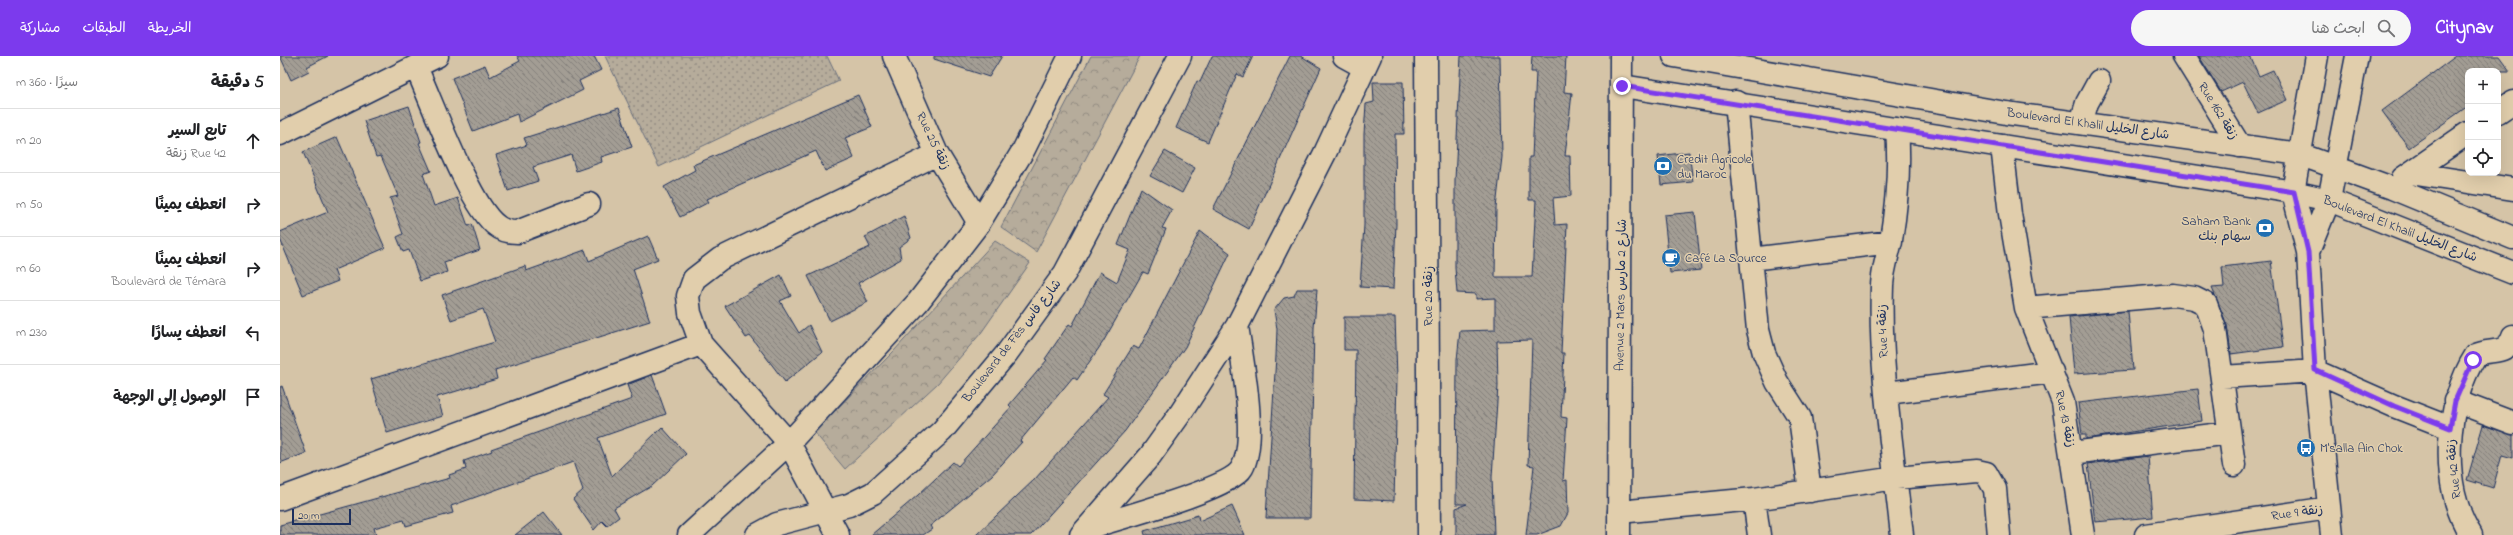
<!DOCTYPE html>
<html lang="ar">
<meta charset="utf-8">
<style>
body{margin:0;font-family:"Indie Flower","Playpen Sans Arabic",sans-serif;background:#f6f6f6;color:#202124;direction:rtl}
.controls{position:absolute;right:12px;top:12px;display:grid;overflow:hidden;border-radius:8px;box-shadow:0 4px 16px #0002}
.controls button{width:36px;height:36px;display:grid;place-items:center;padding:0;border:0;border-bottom:1px solid #e0e0e0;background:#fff;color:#202124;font:20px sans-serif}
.scale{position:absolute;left:12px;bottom:10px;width:59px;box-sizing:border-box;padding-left:4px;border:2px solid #1b2f5e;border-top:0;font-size:11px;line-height:14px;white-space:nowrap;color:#1b2f5e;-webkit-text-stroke:3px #e1ceac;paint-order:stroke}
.stop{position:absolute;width:12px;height:12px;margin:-9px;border:3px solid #7c3aed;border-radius:50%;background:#fff}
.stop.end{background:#7c3aed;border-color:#fff;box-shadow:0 1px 4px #0008}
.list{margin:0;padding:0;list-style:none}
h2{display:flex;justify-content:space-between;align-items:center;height:52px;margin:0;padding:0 16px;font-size:17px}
h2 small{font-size:13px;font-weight:400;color:#757577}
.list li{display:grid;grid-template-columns:26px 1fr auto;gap:12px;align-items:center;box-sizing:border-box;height:64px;padding:0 16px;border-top:1px solid #e0e0e0}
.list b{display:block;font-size:15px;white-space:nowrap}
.list p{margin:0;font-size:13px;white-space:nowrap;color:#757577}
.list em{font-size:13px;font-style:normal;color:#757577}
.icon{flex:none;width:22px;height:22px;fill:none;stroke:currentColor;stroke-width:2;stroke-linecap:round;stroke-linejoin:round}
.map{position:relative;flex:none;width:2233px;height:479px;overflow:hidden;direction:ltr}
header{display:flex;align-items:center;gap:24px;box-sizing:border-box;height:56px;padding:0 20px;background:#7c3aed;color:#fff}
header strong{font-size:19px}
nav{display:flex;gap:22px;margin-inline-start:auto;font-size:14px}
.search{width:280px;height:36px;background:#f6f6f6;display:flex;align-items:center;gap:10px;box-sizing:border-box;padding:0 14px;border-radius:22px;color:#757577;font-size:15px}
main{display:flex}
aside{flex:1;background:#fff}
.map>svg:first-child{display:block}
.grass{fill:url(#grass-dots);stroke:#686e7c}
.park{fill:url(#park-crowns);stroke:#686e7c}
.building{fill:url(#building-back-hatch);stroke:#1b2f5e}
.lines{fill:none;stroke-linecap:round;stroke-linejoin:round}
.minor-casing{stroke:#1b2f5e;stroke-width:25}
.tertiary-casing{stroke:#1b2f5e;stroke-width:25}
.secondary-casing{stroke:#1b2f5e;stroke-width:25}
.minor{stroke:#e1ceac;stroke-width:22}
.tertiary{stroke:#e1ceac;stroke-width:22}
.secondary{stroke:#e1ceac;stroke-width:22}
.route{stroke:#7c3aed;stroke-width:5}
.labels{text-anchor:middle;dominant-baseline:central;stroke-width:3;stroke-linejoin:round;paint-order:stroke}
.street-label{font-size:13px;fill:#1b2f5e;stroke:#e1ceac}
.poi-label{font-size:13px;fill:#1b2f5e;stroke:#e1ceac;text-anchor:start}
</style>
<header>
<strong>Citynav</strong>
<div class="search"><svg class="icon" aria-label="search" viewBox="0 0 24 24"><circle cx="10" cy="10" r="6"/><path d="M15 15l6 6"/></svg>ابحث هنا</div>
<nav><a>الخريطة</a><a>الطبقات</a><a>مشاركة</a></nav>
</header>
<main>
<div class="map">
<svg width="2233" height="479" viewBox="0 0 2233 479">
<defs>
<pattern id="grass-dots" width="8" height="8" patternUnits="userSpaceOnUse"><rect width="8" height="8" fill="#b6ac9b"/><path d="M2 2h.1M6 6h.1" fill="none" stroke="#938c82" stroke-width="1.8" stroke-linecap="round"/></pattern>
<pattern id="park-crowns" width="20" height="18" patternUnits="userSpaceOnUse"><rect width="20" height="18" fill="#b6ac9b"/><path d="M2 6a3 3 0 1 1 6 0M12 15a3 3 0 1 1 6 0" fill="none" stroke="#938c82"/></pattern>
<pattern id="building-back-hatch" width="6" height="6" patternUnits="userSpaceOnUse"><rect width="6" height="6" fill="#a39d94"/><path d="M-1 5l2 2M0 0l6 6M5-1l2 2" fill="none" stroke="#84807c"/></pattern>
</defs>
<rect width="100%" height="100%" fill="#d5c4a7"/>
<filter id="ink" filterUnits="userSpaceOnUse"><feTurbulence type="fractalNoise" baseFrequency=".025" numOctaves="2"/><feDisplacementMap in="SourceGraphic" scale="8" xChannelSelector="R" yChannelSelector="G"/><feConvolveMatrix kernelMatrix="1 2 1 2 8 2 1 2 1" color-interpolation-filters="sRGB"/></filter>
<g filter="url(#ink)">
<path class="grass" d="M 325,0 L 547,0 L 559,25 L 379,111 Z"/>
<path class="park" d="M 811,0 L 860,0 L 756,196 L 721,171 Z
M 715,185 L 750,207 L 701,277 L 658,327 L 565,413 L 534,376 L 613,296 Z"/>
<path class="building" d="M 0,0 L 48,0 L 27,11 L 29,15 L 11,24 Z
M 237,0 L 314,0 L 321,14 L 299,25 L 303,34 L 239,66 L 237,58 L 193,75 L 172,22 L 205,9 L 210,21 L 240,5 Z
M 654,0 L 722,0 L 709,21 L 654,3 Z
M 932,0 L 973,0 L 963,21 L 957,18 L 928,86 L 896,72 L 917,25 L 920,26 Z
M 1010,0 L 1021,0 L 1041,12 L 969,173 L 933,153 Z
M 1181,0 L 1220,0 L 1222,101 L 1216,152 L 1215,221 L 1252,221 L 1256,144 L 1249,144 L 1249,101 L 1252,101 L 1256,16 L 1251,16 L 1252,0 L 1286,0 L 1284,36 L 1292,37 L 1285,100 L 1290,100 L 1291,140 L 1273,142 L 1275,169 L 1287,168 L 1281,297 L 1284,297 L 1281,361 L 1287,362 L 1283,425 L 1287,424 L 1288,457 L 1281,470 L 1257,479 L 1246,479 L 1254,410 L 1248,409 L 1252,284 L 1217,285 L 1218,330 L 1212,421 L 1214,479 L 1176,479 L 1176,452 L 1187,448 L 1176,448 L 1177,304 L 1180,275 L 1215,274 L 1215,242 L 1196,243 L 1196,238 L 1177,237 L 1175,212 L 1175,124 Z
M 1919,0 L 1970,0 L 1979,20 L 1993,14 L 2007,44 L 1978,57 L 1963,26 L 1941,36 Z
M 2176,0 L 2219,0 L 2230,15 L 2188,15 L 2188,50 L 2129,92 L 2102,55 Z
M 1093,26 L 1123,26 L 1124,78 L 1115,78 L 1116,168 L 1113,233 L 1080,231 L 1084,169 L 1084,78 L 1086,48 L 1094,46 Z
M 578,39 L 592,71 L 565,82 L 574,102 L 545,115 L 536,95 L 427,143 L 429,146 L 400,161 L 384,131 L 415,114 L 413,109 Z
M 129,50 L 141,86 L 139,87 L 151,115 L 143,118 L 154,150 L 178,142 L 188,170 L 192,168 L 200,194 L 164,206 L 167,216 L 140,225 L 129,194 L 123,196 L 117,181 L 123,178 L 110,142 L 118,140 L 101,100 L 96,101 L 84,65 Z
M 339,52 L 352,91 L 321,101 L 322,106 L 296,115 L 291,99 L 253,111 L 258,125 L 228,135 L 216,99 L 247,89 L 244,82 Z
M 57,81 L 105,192 L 54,214 L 58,225 L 23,239 L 0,183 L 0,176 L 48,156 L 23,96 Z
M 885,95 L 915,112 L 902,137 L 870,120 Z
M 1409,96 L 1413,126 L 1381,129 L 1378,100 Z
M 861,132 L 892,154 L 882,172 L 886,173 L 868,218 L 863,216 L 823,286 L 797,324 L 793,321 L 740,385 L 742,386 L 712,419 L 650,470 L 652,473 L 643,479 L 591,479 L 638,439 L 673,406 L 678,410 L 731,351 L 729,349 L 767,304 L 765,303 L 789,268 L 792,270 L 820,216 L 837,226 L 850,194 L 838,189 Z
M 1415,156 L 1421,214 L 1390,217 L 1384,159 Z
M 624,160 L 631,182 L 619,191 L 621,203 L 578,227 L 588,246 L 550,265 L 528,220 L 590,191 L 585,181 Z
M 920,175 L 950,197 L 905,291 L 845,375 L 751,479 L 696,479 L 755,423 L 828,341 L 823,338 L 853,290 L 859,293 Z
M 368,180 L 378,203 L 353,213 L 370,265 L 215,314 L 217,323 L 157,341 L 163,360 L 107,377 L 91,323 L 215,286 L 203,253 L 171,264 L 162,239 L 245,210 L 246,215 L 305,194 L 309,205 Z
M 1991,205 L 2003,291 L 1951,298 L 1947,269 L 1932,232 L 1944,231 L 1942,211 Z
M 501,219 L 511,240 L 500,245 L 519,277 L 529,269 L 542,296 L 505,326 L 470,280 L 466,282 L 445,250 Z
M 1017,233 L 1037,233 L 1034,272 L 1030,462 L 986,462 L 996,300 L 997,273 L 994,254 L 1004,242 L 1014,240 Z
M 1848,255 L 1853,314 L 1794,318 L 1789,261 Z
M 1064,261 L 1115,261 L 1117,322 L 1114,445 L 1074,443 L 1076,294 L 1064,294 Z
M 372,319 L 386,358 L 318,382 L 332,420 L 382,371 L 406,398 L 372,430 L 334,452 L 339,461 L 327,470 L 322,465 L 314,474 L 293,443 L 303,434 L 293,406 L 171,450 L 173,457 L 126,470 L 124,464 L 94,472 L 96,479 L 0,479 L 0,469 L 170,422 L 169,419 L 186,413 L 184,405 L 212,395 L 211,393 L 352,343 L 347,329 Z
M 2,330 L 26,397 L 0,407 L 0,331 Z
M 1918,333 L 1922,365 L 1806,383 L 1806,379 L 1802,379 L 1798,347 Z
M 2203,369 L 2233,379 L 2233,402 L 2222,399 L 2213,432 L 2187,424 Z
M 1868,400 L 1873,461 L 1815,466 L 1808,408 Z
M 952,450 L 965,479 L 865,479 L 864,475 L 918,459 L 919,465 Z
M 264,456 L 282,479 L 235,479 Z"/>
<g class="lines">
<defs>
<path id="minor" d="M 614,0 L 657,98 L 699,167
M 1064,0 L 1084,11
M 1146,0 L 1149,479
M 1904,0 L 1960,90
M 136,11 C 152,46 190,151 217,170 C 223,175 229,176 237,176 L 309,148
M 1456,46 L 1478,274 L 1484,297 L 1497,326 L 1520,362 L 1530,435
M 2218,56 L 2233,46
M 1801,67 L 1807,47 L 1819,25
M 1617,73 C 1620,110 1617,147 1611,184 C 1608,199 1603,213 1602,229 C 1599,312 1613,396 1622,479
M 0,78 L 157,0
M 1722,90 L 1730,158 L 1746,252 L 1783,346 L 1803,479
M 2130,117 L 2233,133
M 2123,122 L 2188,77
M 2013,136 L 2028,196 L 2035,315 L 2052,479
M 2028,196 L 2049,144
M 1471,203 L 1611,186
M 1746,252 L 1893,239 L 1914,242 L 1926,248 L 1935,273 L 1954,409
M 1942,321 L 2035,315 L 2114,350 L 2170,372
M 1607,337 L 1772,316
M 2175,345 L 2233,367
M 1792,397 L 1949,377
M 0,443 L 421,288
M 1474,443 L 1479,479
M 1339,456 L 1474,443 L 1616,422 L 1697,415 L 1706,417 L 1715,433 L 1719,479
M 808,472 C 836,463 951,433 962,412 C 978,384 962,303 957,270
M 558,479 L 509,387 L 421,288 L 410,257 L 408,240 L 414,223 L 440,203 L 657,98
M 801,479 L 870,400 L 900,358 L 957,270 L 1045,97 L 1090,0
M 1866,479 L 2049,452
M 2191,479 C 2159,430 2165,347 2196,299 C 2211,292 2227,300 2233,280"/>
<path id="tertiary" d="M 1394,0 L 1726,57 L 2019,98 L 2112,132 L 2233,182
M 1342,30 L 2013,136 L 2049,144 L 2233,217
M 2013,136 L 2037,0
M 2049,144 L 2077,0"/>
<path id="secondary" d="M 409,479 L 509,387 L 638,246 L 699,167 L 744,93 L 790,0
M 477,479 L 497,468 L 569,449 L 593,437 L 662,375 L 727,297 L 785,217 L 900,0
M 1339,479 L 1341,0"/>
</defs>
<use href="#minor" class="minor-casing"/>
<use href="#tertiary" class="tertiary-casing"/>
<use href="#secondary" class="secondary-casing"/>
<use href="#minor" class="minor"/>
<use href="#tertiary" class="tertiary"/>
<use href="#secondary" class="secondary"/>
</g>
</g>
<g class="lines" filter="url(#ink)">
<path class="route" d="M 1342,30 L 2014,136 L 2028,196 L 2035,314 L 2114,350 L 2170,372 L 2175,345 L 2193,304"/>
</g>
<defs>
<symbol id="bank-disc" viewBox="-11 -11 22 22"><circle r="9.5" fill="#1f6fb2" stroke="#e1ceac"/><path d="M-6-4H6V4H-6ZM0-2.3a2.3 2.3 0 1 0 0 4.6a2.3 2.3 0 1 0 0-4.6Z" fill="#fff"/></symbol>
<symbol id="cafe-disc" viewBox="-11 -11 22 22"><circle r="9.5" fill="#1f6fb2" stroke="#e1ceac"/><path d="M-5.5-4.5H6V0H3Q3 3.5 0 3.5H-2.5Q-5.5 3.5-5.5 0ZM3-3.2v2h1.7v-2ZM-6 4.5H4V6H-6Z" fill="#fff"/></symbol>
<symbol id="bus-disc" viewBox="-11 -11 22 22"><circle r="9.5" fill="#1f6fb2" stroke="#e1ceac"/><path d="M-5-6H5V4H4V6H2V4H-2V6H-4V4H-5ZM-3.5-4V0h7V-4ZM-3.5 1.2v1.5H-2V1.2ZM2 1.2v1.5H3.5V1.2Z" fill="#fff"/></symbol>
</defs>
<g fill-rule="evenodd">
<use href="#bank-disc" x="1372" y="99" width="22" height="22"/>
<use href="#bank-disc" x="1974" y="161" width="22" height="22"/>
<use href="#cafe-disc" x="1380" y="191" width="22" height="22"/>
<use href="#bus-disc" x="2015" y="381" width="22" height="22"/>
</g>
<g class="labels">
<g class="street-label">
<text transform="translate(1938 55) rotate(58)">Rue 162 زنقة</text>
<text transform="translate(1808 68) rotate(8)">Boulevard El Khalil شارع الخليل</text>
<text transform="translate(653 85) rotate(64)">Rue 25 زنقة</text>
<text transform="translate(2120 173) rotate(21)">Boulevard El Khalil شارع الخليل</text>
<text transform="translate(1341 239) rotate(-89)">Avenue 2 Mars شارع 2 مارس</text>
<text transform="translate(1148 240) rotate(-90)">Rue 20 زنقة</text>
<text transform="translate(1603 275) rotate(-92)">Rue 4 زنقة</text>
<text transform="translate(732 285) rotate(-52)">Boulevard de Fès شارع فاس</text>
<text transform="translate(1785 363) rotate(78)">Rue 13 زنقة</text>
<text transform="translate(2174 413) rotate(-96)">Rue 42 زنقة</text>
<text transform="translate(2017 457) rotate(-8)">Rue 9 زنقة</text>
</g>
<g class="poi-label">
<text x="1397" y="103">Credit Agricole<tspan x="1397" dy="15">du Maroc</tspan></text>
<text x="1971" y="165" text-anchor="end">Saham Bank<tspan x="1971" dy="15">سهام بنك</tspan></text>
<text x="1405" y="202">Café La Source</text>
<text x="2040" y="392">M'salla Ain Chok</text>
</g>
</g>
</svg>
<div class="controls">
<button>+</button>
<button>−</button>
<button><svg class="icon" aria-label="locate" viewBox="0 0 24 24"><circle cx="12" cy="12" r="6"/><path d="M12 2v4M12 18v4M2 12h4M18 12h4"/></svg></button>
</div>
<div class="scale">20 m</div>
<div class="stop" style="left:2193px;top:304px"></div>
<div class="stop end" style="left:1342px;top:30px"></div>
</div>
<aside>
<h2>5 دقيقة<small>سيرًا · 360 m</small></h2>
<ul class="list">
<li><svg class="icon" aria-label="ahead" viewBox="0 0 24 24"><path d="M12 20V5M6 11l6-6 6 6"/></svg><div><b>تابع السير</b><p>Rue 42 زنقة</p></div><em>20 m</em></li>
<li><svg class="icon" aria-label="right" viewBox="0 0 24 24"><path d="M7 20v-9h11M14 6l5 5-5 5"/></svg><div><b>انعطف يمينًا</b></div><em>50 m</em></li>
<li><svg class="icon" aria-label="right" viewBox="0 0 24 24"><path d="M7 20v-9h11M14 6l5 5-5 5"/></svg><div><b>انعطف يمينًا</b><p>Boulevard de Témara</p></div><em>60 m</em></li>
<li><svg class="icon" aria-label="left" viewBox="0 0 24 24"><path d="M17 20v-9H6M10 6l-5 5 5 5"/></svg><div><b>انعطف يسارًا</b></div><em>230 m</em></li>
<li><svg class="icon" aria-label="arrive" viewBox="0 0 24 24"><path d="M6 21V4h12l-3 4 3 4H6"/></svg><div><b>الوصول إلى الوجهة</b></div></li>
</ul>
</aside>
</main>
